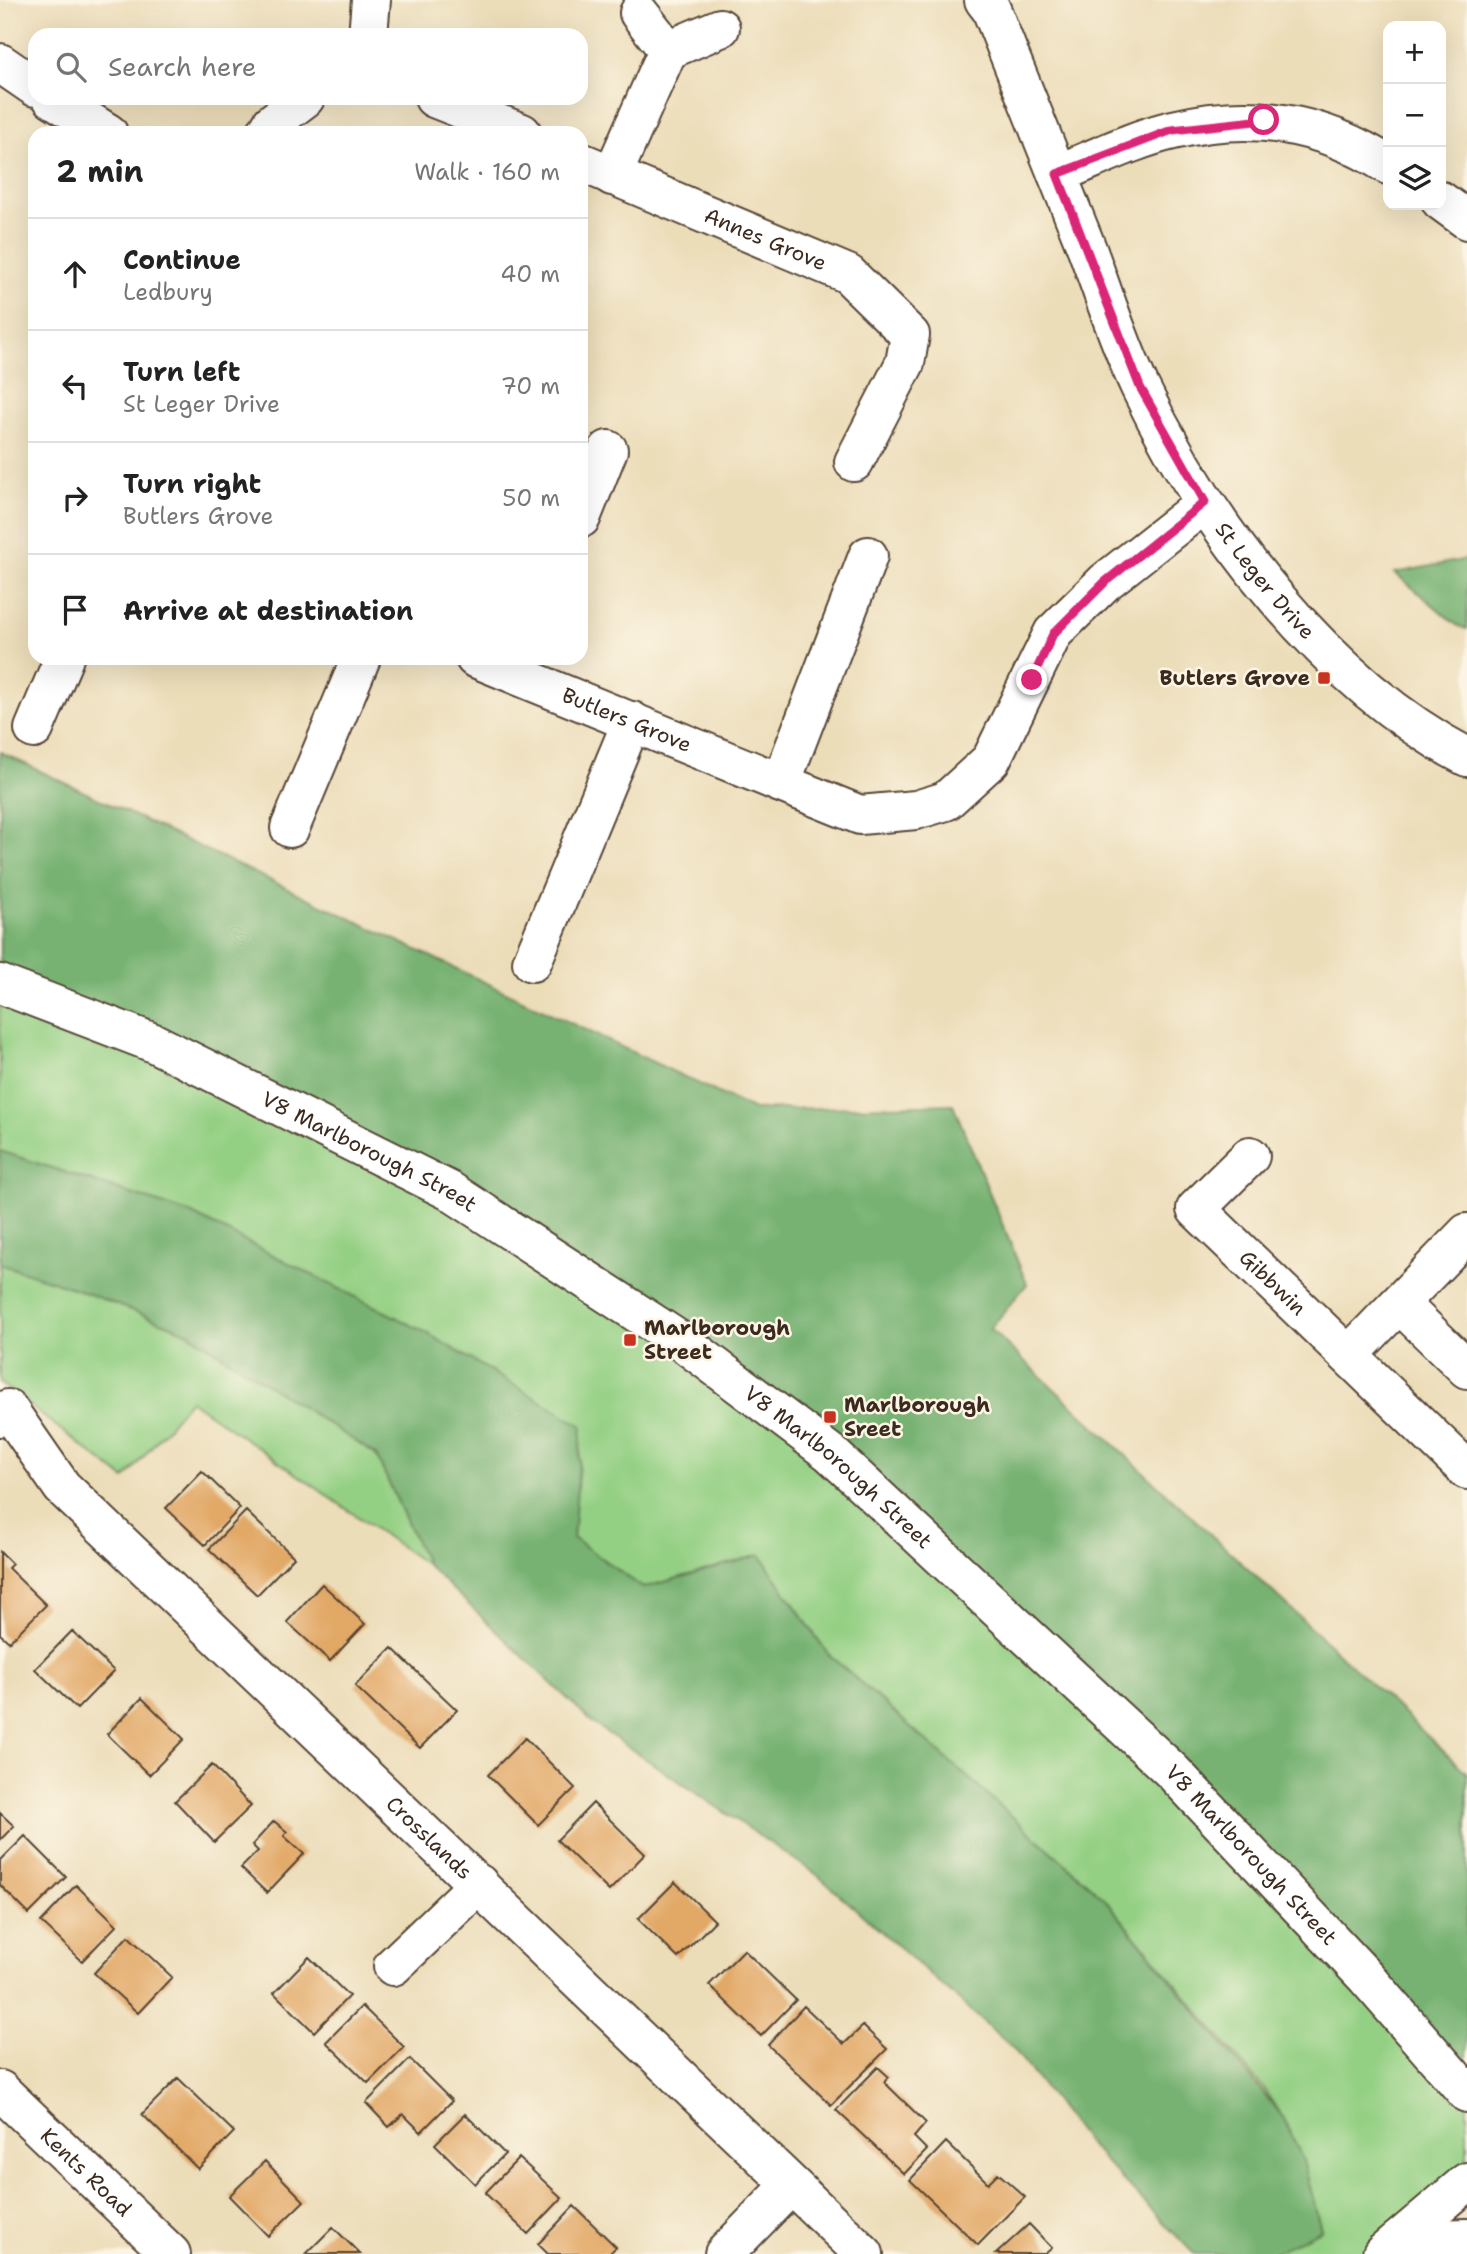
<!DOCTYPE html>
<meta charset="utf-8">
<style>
body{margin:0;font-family:"Shantell Sans",sans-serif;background:#f6f6f6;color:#222}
.controls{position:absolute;right:21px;top:21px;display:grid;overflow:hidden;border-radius:14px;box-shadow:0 7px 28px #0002}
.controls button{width:63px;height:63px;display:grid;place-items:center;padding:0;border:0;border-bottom:2px solid #e0e0e0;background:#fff;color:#222;font:35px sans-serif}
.stop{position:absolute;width:21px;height:21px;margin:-16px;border:5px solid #db2777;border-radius:50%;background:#fff}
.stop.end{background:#db2777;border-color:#fff;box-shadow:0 2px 7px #0008}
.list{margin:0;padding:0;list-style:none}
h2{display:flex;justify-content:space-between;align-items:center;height:91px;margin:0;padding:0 28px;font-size:30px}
h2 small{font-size:23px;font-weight:400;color:#767676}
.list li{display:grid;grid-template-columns:46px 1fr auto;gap:21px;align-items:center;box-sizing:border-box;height:112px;padding:0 28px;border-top:2px solid #e0e0e0}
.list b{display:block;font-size:26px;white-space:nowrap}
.list p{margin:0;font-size:23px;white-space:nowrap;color:#767676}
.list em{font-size:23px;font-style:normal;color:#767676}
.icon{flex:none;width:38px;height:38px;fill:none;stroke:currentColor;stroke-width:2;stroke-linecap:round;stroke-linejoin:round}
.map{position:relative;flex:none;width:1467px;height:2254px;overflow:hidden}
.search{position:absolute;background:#fff;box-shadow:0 7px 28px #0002;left:28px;top:28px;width:560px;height:77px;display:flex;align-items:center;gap:18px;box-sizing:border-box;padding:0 24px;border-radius:21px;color:#767676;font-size:26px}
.panel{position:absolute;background:#fff;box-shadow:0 7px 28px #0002;left:28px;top:126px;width:560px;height:539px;border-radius:21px}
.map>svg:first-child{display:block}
.green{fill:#94d084;stroke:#687d51;stroke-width:2}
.forest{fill:#77b272;stroke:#596e48;stroke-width:2}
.building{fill:#e2a866}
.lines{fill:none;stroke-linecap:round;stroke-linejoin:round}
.minor-casing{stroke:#564535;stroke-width:42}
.minor{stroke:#fff;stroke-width:38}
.route{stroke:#db2777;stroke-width:9}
.poi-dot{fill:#c8321e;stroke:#fcf5e5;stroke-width:2.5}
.labels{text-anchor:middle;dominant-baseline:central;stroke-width:5;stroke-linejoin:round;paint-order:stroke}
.street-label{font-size:21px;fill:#3b2a1e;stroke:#fcf5e5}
.poi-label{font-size:21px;font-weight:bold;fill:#3b2a1e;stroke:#fcf5e5;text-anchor:start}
</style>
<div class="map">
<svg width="1467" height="2254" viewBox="0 0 1467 2254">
<rect width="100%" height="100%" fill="#fcf5e5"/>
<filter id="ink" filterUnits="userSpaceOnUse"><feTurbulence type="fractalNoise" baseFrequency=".0143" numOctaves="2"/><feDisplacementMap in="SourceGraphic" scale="14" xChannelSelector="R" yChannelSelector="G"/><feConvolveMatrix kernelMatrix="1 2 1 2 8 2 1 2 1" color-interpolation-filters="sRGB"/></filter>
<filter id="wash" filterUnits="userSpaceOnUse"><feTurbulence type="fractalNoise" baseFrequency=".00686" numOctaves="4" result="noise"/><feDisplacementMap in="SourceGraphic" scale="28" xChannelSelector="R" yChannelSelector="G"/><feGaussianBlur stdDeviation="1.57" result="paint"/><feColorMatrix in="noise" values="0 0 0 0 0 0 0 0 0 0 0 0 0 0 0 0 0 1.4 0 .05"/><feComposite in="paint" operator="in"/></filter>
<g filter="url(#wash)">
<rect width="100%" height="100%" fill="#ecddb9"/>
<path class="green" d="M 0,984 L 450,1191 L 830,1453 L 1467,2093 L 1467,2182 L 1400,2239 L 1467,2254 L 1270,2254 L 1321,2229 C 1307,2175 1296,2134 1263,2088 L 1103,1897 L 828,1654 L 760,1555 L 643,1588 L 573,1538 L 581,1426 L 192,1214 L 0,1151 Z
M 0,1264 L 79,1290 L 187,1332 L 339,1429 L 376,1455 L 427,1565 L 190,1400 L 125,1479 L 0,1383 Z"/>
<path class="forest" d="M 1467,559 L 1467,629 L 1458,626 L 1395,573 Z
M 0,752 L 754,1110 L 953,1104 L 1027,1284 L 990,1329 L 1467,1773 L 1467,2093 L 830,1453 L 450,1191 L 0,984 Z
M 0,1151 L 192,1214 L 425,1332 L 582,1426 L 573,1538 L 643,1588 L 760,1555 L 828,1654 L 1103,1897 L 1283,2117 L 1303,2160 L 1321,2230 L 1270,2254 L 1194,2254 L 1090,2146 L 1012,2047 L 816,1874 L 594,1724 L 427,1565 L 376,1455 L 187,1332 L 79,1290 L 0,1264 Z"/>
<g id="blocks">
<path class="building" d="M 202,1471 L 240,1508 L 205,1545 L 166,1508 Z
M 246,1511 L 294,1557 L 257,1595 L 209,1549 Z
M 0,1552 L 12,1564 L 8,1568 L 46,1605 L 9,1642 L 0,1634 Z
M 322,1584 L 365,1624 L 330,1661 L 287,1622 Z
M 72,1631 L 114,1671 L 77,1709 L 35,1669 Z
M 392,1648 L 457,1710 L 420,1748 L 355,1686 Z
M 142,1698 L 184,1739 L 149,1775 L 107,1734 Z
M 525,1738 L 575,1788 L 538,1825 L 488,1775 Z
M 212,1765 L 251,1806 L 214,1842 L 175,1801 Z
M 593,1803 L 645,1854 L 609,1891 L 557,1840 Z
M 0,1813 L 14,1826 L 0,1840 Z
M 274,1821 L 287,1832 L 284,1836 L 304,1854 L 267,1893 L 241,1868 L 258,1851 L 252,1845 Z
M 25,1836 L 66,1877 L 29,1914 L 0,1885 L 0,1861 Z
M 675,1882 L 715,1921 L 678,1958 L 638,1919 Z
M 76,1885 L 117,1925 L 82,1961 L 41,1922 Z
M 128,1936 L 172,1977 L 138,2013 L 94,1973 Z
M 744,1950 L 796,2000 L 761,2036 L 709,1985 Z
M 309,1957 L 349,1996 L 314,2032 L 274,1993 Z
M 362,2006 L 404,2047 L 368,2083 L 326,2042 Z
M 804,2006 L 844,2044 L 863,2026 L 887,2049 L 831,2105 L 768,2045 Z
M 410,2059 L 452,2101 L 421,2132 L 403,2114 L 389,2127 L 366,2103 Z
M 878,2067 L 889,2077 L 884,2082 L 926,2123 L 914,2137 L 927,2150 L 904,2174 L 836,2110 Z
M 178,2078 L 234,2132 L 198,2169 L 142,2114 Z
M 465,2114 L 505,2154 L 475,2184 L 435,2144 Z
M 946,2142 L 988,2183 L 998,2173 L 1025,2197 L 978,2245 L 910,2180 Z
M 519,2158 L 562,2198 L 528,2234 L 485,2193 Z
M 265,2161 L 304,2201 L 268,2236 L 229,2196 Z
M 574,2206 L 616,2247 L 609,2254 L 548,2254 L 538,2244 Z
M 1029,2224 L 1052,2248 L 1045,2254 L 996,2254 Z
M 333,2227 L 360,2254 L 306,2254 Z"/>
</g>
</g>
<g filter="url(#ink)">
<use href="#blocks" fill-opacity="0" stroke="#564535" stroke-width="2"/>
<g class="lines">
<defs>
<g id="minor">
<path id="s1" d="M 984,0 L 991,9 C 1023,89 1055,169 1087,249 C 1104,295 1119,343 1140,387 C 1207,528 1327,684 1467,757"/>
<path d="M 639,13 L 668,50"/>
<path d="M 368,35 L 371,0"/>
<path d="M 0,63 L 35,87"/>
<path d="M 52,98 L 108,133"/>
<path d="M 434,98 L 522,133"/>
<path d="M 266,133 L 272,123 L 305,98"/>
<path id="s2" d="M 581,162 L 848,274 L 910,335 L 905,363 L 854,462"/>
<path d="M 1057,174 C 1095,159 1134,139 1173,130 C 1252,111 1321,122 1388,165"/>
<path d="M 612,176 L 668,50 L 720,28"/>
<path d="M 1441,201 L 1467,220"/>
<path d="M 581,518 L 608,450"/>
<path id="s3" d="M 475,658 L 781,783 L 868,556"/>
<path d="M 34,729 L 64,658"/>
<path d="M 781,783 L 860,815 L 916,810 L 946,801 L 991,760 L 1053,633 L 1105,582 L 1205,503"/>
<path d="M 290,828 L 361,658"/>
<path d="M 532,962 L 632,721"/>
<path id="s4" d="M 0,984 L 154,1043 L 450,1191 L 688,1346 L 830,1453 L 1173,1772 L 1366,1977 L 1467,2093"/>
<path id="s5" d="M 1250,1156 L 1196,1209 L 1467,1470"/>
<path d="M 1400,1304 L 1467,1369"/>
<path d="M 1349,1355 L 1467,1233"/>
<path id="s6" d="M 0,1417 L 8,1409 L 62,1487 L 864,2254"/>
<path d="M 393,1966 L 479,1884"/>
<path id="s7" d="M 0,2090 L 171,2254"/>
<path d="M 1399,2240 L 1467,2238"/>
<path d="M 724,2254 L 791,2185"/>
<path d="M 1382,2254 L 1467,2182"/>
</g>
</defs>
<use href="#minor" class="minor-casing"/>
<use href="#minor" class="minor"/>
</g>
</g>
<g class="lines" filter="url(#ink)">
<path class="route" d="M 1032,680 L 1053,634 L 1105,582 L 1205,502 L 1140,387 L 1057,174 L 1172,130 L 1264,120"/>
</g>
<g class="poi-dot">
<rect x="1317" y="671" width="14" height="14" rx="3.5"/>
<rect x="623" y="1333" width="14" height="14" rx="3.5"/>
<rect x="823" y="1410" width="14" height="14" rx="3.5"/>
</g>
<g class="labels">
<g class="street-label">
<text stroke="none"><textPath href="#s2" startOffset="200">Annes Grove</textPath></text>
<text stroke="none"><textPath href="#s1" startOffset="649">St Leger Drive</textPath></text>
<text stroke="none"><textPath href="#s3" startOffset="164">Butlers Grove</textPath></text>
<text stroke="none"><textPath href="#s4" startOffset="406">V8 Marlborough Street</textPath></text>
<text stroke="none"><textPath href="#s5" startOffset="182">Gibbwin</textPath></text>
<text stroke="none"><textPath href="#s4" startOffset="973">V8 Marlborough Street</textPath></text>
<text stroke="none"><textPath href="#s6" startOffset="614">Crosslands</textPath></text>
<text stroke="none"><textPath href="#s4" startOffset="1540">V8 Marlborough Street</textPath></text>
<text stroke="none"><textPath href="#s7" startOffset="119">Kents Road</textPath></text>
</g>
<g class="poi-label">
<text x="1310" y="678" text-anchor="end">Butlers Grove</text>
<text x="644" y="1328">Marlborough<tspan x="644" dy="24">Street</tspan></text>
<text x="844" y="1405">Marlborough<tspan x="844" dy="24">Sreet</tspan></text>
</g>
</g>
</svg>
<div class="controls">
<button>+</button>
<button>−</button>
<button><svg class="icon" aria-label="layers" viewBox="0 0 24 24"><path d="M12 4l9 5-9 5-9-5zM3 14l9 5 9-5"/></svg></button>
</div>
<div class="stop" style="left:1264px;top:120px"></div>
<div class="stop end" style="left:1032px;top:680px"></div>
<div class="search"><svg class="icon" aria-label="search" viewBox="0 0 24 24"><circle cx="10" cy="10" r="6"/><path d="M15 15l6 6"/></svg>Search here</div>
<section class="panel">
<h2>2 min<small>Walk · 160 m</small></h2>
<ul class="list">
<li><svg class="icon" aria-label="ahead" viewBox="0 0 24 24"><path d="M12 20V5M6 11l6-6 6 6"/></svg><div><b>Continue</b><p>Ledbury</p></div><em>40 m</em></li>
<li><svg class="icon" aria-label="left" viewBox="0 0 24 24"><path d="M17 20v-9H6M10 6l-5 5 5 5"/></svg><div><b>Turn left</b><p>St Leger Drive</p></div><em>70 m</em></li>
<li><svg class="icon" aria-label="right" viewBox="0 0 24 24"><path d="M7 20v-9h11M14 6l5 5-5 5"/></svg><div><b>Turn right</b><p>Butlers Grove</p></div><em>50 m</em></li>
<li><svg class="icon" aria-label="arrive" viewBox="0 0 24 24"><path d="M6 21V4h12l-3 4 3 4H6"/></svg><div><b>Arrive at destination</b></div></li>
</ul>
</section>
</div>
